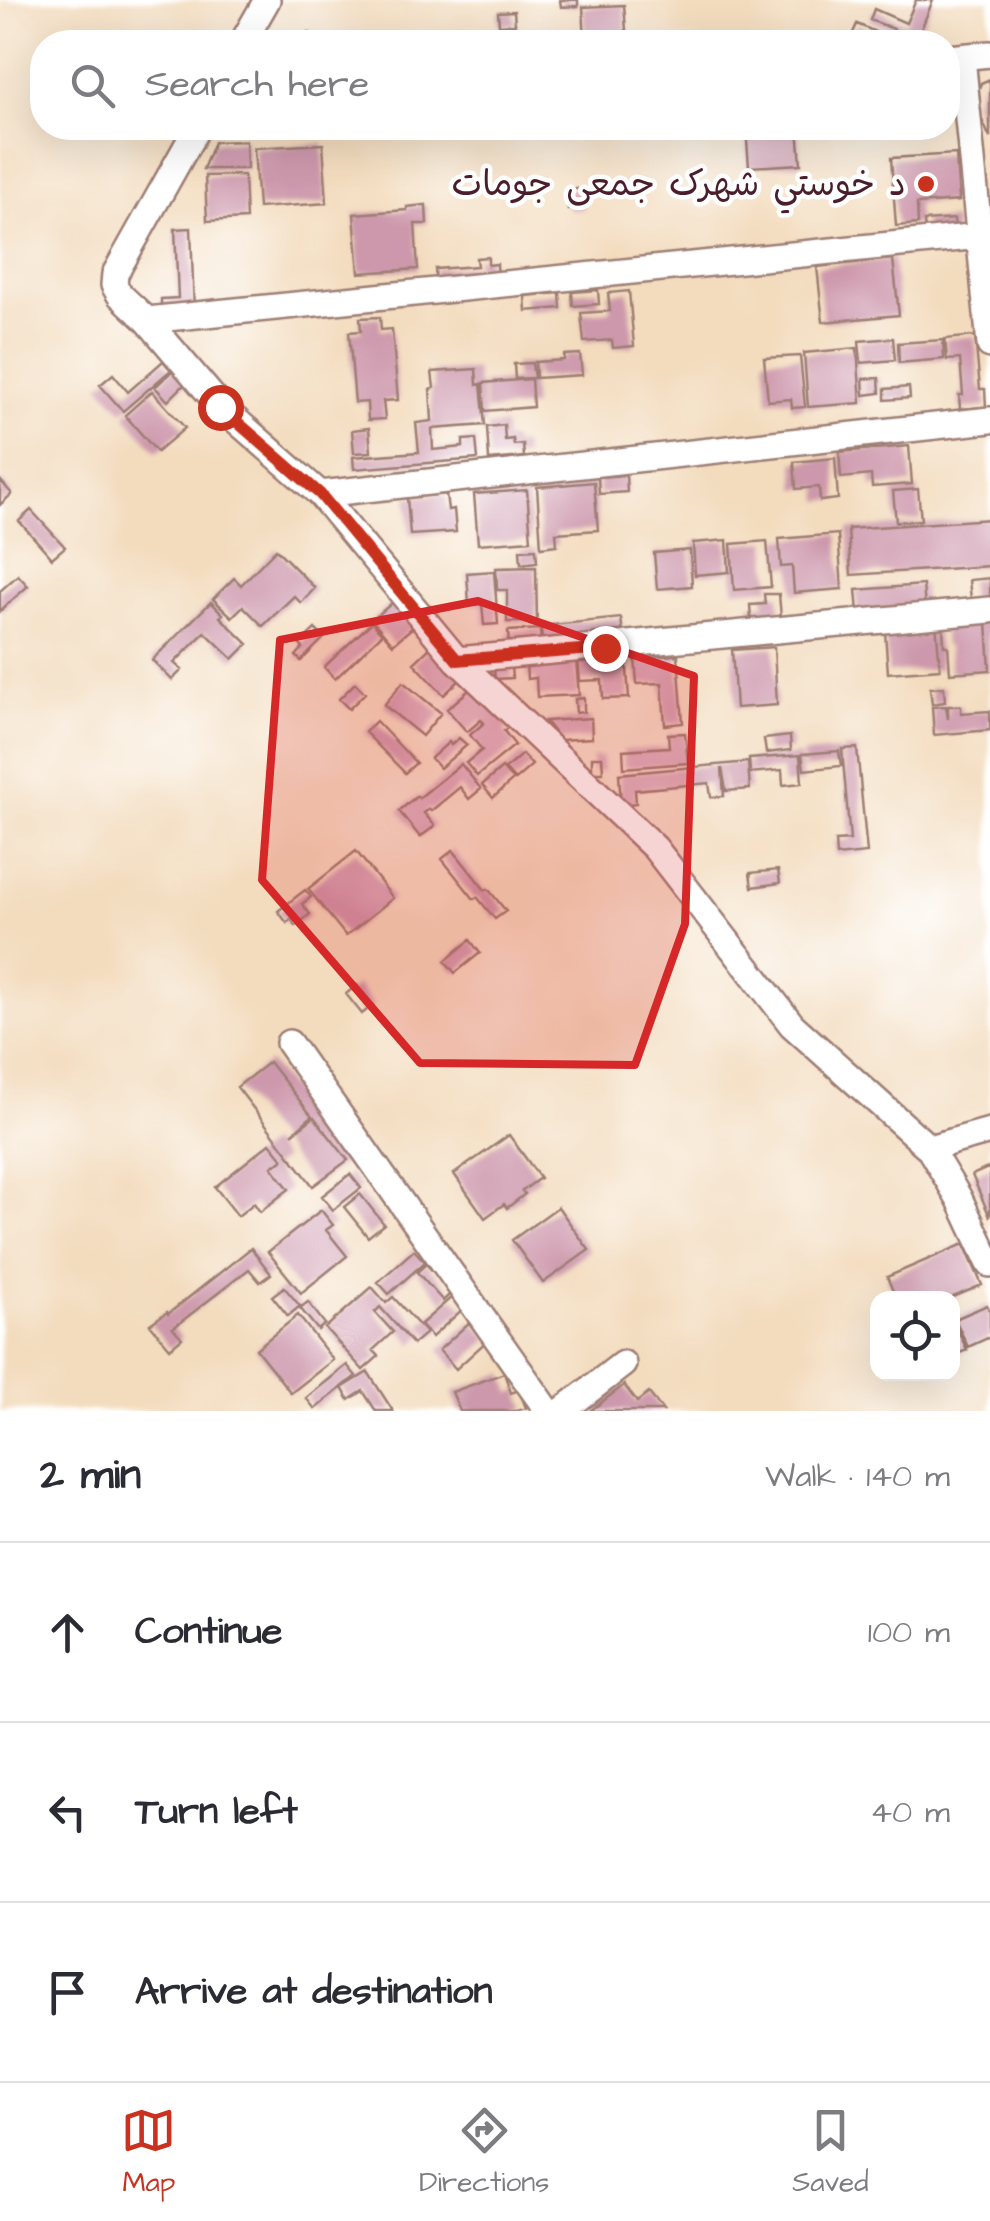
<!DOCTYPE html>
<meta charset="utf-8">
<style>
body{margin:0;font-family:"Architects Daughter","Playpen Sans Arabic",sans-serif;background:#f7f7f7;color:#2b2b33}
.controls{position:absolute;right:30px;bottom:30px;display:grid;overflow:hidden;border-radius:20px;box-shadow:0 10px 40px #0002}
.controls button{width:90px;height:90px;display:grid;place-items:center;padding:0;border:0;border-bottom:2px solid #e1e1e2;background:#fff;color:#2b2b33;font:50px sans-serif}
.stop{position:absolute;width:30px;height:30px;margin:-22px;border:8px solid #c8321e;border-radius:50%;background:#fff}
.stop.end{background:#c8321e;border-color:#fff;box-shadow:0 2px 10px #0008}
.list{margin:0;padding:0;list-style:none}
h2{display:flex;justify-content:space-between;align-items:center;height:130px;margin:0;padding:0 40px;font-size:42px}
h2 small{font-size:32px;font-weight:400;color:#7c7c81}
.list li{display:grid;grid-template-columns:65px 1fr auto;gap:30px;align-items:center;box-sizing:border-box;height:180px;padding:0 40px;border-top:2px solid #e1e1e2}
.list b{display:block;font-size:38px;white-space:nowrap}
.list em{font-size:32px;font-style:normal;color:#7c7c81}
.icon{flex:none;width:55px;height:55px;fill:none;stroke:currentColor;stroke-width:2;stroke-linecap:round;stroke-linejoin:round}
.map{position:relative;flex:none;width:990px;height:1411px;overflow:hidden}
.search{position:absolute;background:#fff;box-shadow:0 10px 40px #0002;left:30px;right:30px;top:30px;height:110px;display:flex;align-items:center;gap:25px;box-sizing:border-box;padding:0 35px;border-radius:40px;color:#7c7c81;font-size:38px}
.sheet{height:670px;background:#fff}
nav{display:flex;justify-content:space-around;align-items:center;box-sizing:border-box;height:140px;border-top:2px solid #e1e1e2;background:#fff;font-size:28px;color:#7c7c81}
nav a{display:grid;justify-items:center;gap:5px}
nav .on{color:#c8321e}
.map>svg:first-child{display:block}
.building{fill:#cd98ac}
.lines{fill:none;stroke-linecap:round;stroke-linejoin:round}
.minor-casing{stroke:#9e7e74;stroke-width:30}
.minor{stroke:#fff;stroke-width:25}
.route{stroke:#c8321e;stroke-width:12}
.marked{fill:#d62828;fill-opacity:0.2;stroke:#d62828;stroke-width:8;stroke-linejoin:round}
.poi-dot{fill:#c8321e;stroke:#fff;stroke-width:4}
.labels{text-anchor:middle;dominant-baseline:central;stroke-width:9;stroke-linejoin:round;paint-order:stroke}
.poi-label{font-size:35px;fill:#4a1f2b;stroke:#fff;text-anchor:end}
</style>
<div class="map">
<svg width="990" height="1411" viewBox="0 0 990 1411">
<rect width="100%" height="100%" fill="#fff"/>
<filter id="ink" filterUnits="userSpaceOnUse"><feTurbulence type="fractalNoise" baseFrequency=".01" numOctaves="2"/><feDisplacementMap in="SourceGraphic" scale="20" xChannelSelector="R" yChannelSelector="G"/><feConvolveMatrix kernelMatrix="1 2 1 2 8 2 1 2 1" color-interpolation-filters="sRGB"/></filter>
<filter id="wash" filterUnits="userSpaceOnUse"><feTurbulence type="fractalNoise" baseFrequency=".0048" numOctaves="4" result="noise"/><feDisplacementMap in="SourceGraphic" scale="40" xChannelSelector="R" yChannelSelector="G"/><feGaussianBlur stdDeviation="2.25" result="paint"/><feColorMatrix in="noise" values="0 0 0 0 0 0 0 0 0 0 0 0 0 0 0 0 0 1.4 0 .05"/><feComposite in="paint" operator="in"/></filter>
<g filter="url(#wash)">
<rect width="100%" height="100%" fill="#f3dcbe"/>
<g id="blocks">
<path class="building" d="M 560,0 L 578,0 L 578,6 L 561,7 Z
M 916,0 L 933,0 L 918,37 L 907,33 L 904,41 L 891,36 L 894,29 L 870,20 L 874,9 L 906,23 Z
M 624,5 L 627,42 L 585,42 L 583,7 Z
M 514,11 L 515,24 L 499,25 L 498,12 Z
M 857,24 L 892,39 L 890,42 L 866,40 L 865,42 L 849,42 Z
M 310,33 L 311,42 L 271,42 L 271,36 Z
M 990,79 L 990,138 L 974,102 L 981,83 Z
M 746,128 L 798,128 L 801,164 L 749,167 Z
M 246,141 L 247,169 L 203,169 L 214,142 Z
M 323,144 L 327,203 L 258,208 L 254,148 Z
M 956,154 L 959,201 L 917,204 L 918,224 L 896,226 L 891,158 Z
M 244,175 L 246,219 L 207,221 L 205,176 Z
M 567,189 L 583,189 L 583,209 L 568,210 Z
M 426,205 L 427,224 L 415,224 L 418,269 L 359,273 L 354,214 L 407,210 L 407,207 Z
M 954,219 L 955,232 L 925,235 L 924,221 Z
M 191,228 L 194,311 L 161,312 L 161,299 L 178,298 L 175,229 Z
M 488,257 L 488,265 L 497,264 L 498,281 L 436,285 L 435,269 L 477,266 L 476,258 Z
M 893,259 L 899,315 L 823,322 L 817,267 Z
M 598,290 L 599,304 L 573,306 L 572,292 Z
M 629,291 L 634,346 L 613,348 L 612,340 L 584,342 L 581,313 L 610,311 L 608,293 Z
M 560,293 L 561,308 L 526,311 L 525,296 Z
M 380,317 L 381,330 L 392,329 L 398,400 L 383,401 L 385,419 L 368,420 L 367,402 L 355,403 L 349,332 L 361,331 L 360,318 Z
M 975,336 L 980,389 L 985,389 L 986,407 L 960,409 L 959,395 L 963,395 L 960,359 L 947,360 L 945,339 Z
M 893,338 L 895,360 L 861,363 L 859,341 Z
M 943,340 L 944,359 L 899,363 L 898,343 Z
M 857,348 L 861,403 L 808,407 L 804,353 Z
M 580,354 L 582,375 L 536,378 L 535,362 L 564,360 L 564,355 Z
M 800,356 L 805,407 L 792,408 L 791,399 L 768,401 L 764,358 Z
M 163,361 L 171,370 L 123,411 L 100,385 L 113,374 L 128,392 Z
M 532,363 L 534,378 L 515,379 L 514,364 Z
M 175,368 L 188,381 L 168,401 L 155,387 Z
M 476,369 L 477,385 L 481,384 L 485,425 L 432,429 L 433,450 L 463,447 L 463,440 L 476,439 L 478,459 L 354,469 L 353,457 L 419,452 L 416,423 L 432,421 L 430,389 L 434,388 L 432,372 Z
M 879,378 L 880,393 L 864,395 L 863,379 Z
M 531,379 L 533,407 L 485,411 L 483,383 Z
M 909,387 L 910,398 L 885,400 L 885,389 Z
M 152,391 L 185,428 L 157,452 L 125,415 Z
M 504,425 L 505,440 L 513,439 L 514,445 L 523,444 L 524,457 L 489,460 L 487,427 Z
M 369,428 L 371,452 L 354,453 L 352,430 Z
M 909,446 L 912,484 L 872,487 L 871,475 L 841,478 L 839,452 Z
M 835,458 L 838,499 L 820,501 L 819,487 L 796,489 L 794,462 Z
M 626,475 L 627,492 L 599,494 L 598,477 Z
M 0,480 L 12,494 L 0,505 Z
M 594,482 L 598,530 L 556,533 L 557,545 L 541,547 L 537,487 Z
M 918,489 L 921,520 L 896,522 L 893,491 Z
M 527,490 L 531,540 L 478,544 L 474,494 Z
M 446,494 L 448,510 L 454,509 L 456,532 L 410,535 L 407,497 Z
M 31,510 L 65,547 L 52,558 L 19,521 Z
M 990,519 L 990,566 L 851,575 L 848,529 Z
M 838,534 L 842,589 L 794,593 L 792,566 L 781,567 L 779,539 Z
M 727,540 L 729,572 L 695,575 L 693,543 Z
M 767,541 L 771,587 L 734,590 L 731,544 Z
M 276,549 L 315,588 L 301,603 L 294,596 L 263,626 L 243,606 L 232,617 L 213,599 L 234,578 L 241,585 Z
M 536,549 L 537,562 L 521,564 L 520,550 Z
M 690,550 L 692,586 L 657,589 L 654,553 Z
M 536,567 L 537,622 L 507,622 L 507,590 L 497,590 L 496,568 Z
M 494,571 L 498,624 L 484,625 L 482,604 L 469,605 L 467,573 Z
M 18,575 L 28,586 L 0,611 L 0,591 Z
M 990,578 L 990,598 L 971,599 L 969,580 Z
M 923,585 L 925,608 L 858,613 L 856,590 Z
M 764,594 L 779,594 L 781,618 L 751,620 L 750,605 L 765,604 Z
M 211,602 L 223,614 L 220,617 L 248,644 L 233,659 L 205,632 L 174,663 L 182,670 L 172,680 L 152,660 Z
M 392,603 L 413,627 L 393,644 L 372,620 Z
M 621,618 L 623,635 L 542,643 L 541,626 Z
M 372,622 L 382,634 L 335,679 L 324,667 Z
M 987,622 L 990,670 L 950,673 L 948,646 L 944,646 L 943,626 Z
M 936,623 L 940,669 L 888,673 L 885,632 L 897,631 L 897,626 Z
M 315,629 L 324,638 L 301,661 L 296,656 L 303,648 L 299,644 Z
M 540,629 L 541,644 L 509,647 L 508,631 Z
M 433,645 L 463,677 L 444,695 L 414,663 Z
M 774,647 L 777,705 L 736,708 L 732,650 Z
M 626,655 L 629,698 L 603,699 L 602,680 L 580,681 L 578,659 Z
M 678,655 L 683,723 L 665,725 L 662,683 L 637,684 L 635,658 Z
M 576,660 L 579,695 L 537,697 L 536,678 L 527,679 L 526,663 Z
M 511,667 L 512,678 L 495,679 L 494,668 Z
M 403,682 L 441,713 L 422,736 L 384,705 Z
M 355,683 L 365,693 L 349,709 L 339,699 Z
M 475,685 L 510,725 L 504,731 L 515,745 L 477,776 L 466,763 L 482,750 L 470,735 L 484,723 L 481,720 L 467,732 L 447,709 Z
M 944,687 L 945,702 L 932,704 L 930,688 Z
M 584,698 L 584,712 L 576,713 L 575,699 Z
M 946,706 L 948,719 L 948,706 L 961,706 L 961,713 L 990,711 L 990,730 L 934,735 L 932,707 Z
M 591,718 L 592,738 L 560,740 L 545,721 Z
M 376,721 L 416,763 L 405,773 L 365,732 Z
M 685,733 L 688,763 L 624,768 L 623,750 L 669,747 L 668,734 Z
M 790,736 L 791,750 L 766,753 L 764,739 Z
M 459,738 L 467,745 L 440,768 L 431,758 L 449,742 L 451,745 Z
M 857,748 L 867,853 L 836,856 L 835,841 L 850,840 L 842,749 Z
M 839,751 L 841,766 L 804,770 L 802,754 Z
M 522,754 L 532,765 L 515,780 L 505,769 Z
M 800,755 L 802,783 L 783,785 L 782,770 L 750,773 L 749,759 Z
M 592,757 L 602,757 L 603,772 L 592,772 Z
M 748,762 L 750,789 L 726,791 L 722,768 L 724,796 L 711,797 L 709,783 L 635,790 L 636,803 L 621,805 L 619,774 Z
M 461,764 L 481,789 L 469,799 L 460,787 L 431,811 L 429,809 L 424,813 L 435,826 L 420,837 L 399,811 L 417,796 L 419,798 Z
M 502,768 L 513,780 L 493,798 L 482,785 Z
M 453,850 L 485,890 L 488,889 L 506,911 L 495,919 L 477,897 L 474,899 L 442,859 Z
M 356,851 L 393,898 L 346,936 L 308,889 Z
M 778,870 L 780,883 L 752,887 L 750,873 Z
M 305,890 L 311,897 L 302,904 L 310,914 L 296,926 L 291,919 L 287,923 L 278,911 Z
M 470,940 L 480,953 L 455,973 L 445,961 Z
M 357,985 L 373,1005 L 362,1014 L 346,994 Z
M 269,1062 L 312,1116 L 292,1134 L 314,1117 L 348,1160 L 313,1186 L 237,1087 Z
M 509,1135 L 540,1178 L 522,1191 L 525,1194 L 507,1208 L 504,1204 L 485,1218 L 454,1174 Z
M 270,1143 L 283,1159 L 272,1167 L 289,1189 L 260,1212 L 254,1203 L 238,1216 L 215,1187 Z
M 990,1167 L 990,1217 L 972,1175 Z
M 350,1174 L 361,1188 L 333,1210 L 322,1196 Z
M 360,1194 L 384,1224 L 368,1237 L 344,1207 Z
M 558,1207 L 589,1250 L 543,1283 L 512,1240 Z
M 321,1210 L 333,1225 L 326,1230 L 347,1256 L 301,1293 L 268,1252 Z
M 964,1244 L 982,1285 L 951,1298 L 938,1298 L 937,1296 L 930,1298 L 896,1298 L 887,1277 Z
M 251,1248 L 271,1274 L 260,1282 L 249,1269 L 173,1328 L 182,1338 L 170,1348 L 150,1324 L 167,1312 L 168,1314 Z
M 414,1250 L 425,1262 L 389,1294 L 378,1282 Z
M 426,1264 L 452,1292 L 443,1301 L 417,1272 Z
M 284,1287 L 300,1306 L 288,1316 L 272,1296 Z
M 372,1287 L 386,1303 L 393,1297 L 426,1333 L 413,1344 L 380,1307 L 375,1312 L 393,1332 L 373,1350 L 379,1356 L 363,1370 L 325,1328 Z
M 453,1296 L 464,1308 L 432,1337 L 421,1324 Z
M 308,1302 L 325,1324 L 318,1330 L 300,1308 Z
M 987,1305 L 990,1311 L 990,1337 L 968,1347 L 955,1319 Z
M 298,1315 L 333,1360 L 291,1393 L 256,1349 Z
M 952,1318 L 967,1350 L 952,1356 Z
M 472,1320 L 489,1339 L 456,1369 L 439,1350 Z
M 347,1365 L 356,1376 L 315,1409 L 306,1398 Z
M 368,1372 L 393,1411 L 376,1411 L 363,1391 L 349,1400 L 342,1388 Z
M 504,1373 L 511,1393 L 519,1390 L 526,1408 L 516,1411 L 460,1411 L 452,1392 Z
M 624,1385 L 637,1402 L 649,1393 L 663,1411 L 590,1411 Z"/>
</g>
</g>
<g filter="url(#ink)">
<use href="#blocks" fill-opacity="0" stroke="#9e7e74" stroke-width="2.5"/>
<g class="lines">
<defs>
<path id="minor" d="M 243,42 L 267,0
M 962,57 L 990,345
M 948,58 L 990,54
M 197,128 L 115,274 L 114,285 L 120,295 L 147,320 L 221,407 L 320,494 L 457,660 L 655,848 L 792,1025 L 929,1148 L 959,1198 L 990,1264
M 147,320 L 990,235
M 320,494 L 990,420
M 457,660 L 990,610
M 289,1043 L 548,1411
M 929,1148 L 990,1131
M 562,1411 L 623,1364"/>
</defs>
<use href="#minor" class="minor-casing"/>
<use href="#minor" class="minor"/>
</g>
</g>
<g class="lines" filter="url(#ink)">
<path class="route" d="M 220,407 L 320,494 L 457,660 L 605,648"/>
</g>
<path class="marked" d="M 478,601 L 694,676 L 685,924 L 635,1065 L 420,1063 L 262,880 L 280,640 Z"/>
<circle class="poi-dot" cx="926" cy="184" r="10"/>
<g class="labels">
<g class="poi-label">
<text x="906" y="184">د خوستي شهرک جمعی جومات</text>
</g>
</g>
</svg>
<div class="controls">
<button><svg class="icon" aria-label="locate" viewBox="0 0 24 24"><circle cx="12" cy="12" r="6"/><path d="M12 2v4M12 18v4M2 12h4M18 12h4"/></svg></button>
</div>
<div class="stop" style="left:220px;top:407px"></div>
<div class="stop end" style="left:605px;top:648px"></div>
<div class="search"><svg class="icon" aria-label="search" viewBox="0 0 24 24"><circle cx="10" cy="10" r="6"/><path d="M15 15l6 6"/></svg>Search here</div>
</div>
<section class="sheet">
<h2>2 min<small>Walk · 140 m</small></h2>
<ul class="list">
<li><svg class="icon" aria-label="ahead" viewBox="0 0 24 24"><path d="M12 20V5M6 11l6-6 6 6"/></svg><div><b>Continue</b></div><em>100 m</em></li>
<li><svg class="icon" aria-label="left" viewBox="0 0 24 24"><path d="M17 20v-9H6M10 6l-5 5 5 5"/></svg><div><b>Turn left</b></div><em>40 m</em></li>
<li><svg class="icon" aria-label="arrive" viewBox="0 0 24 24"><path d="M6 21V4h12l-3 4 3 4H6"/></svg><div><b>Arrive at destination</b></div></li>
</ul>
</section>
<nav>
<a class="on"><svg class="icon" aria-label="map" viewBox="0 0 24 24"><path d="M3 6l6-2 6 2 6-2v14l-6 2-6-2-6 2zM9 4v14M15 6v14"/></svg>Map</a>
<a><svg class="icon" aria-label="directions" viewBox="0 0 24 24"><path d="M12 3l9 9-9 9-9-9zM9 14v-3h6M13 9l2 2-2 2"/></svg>Directions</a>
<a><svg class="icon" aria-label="saved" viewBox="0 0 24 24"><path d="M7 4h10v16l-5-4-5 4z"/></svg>Saved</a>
</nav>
